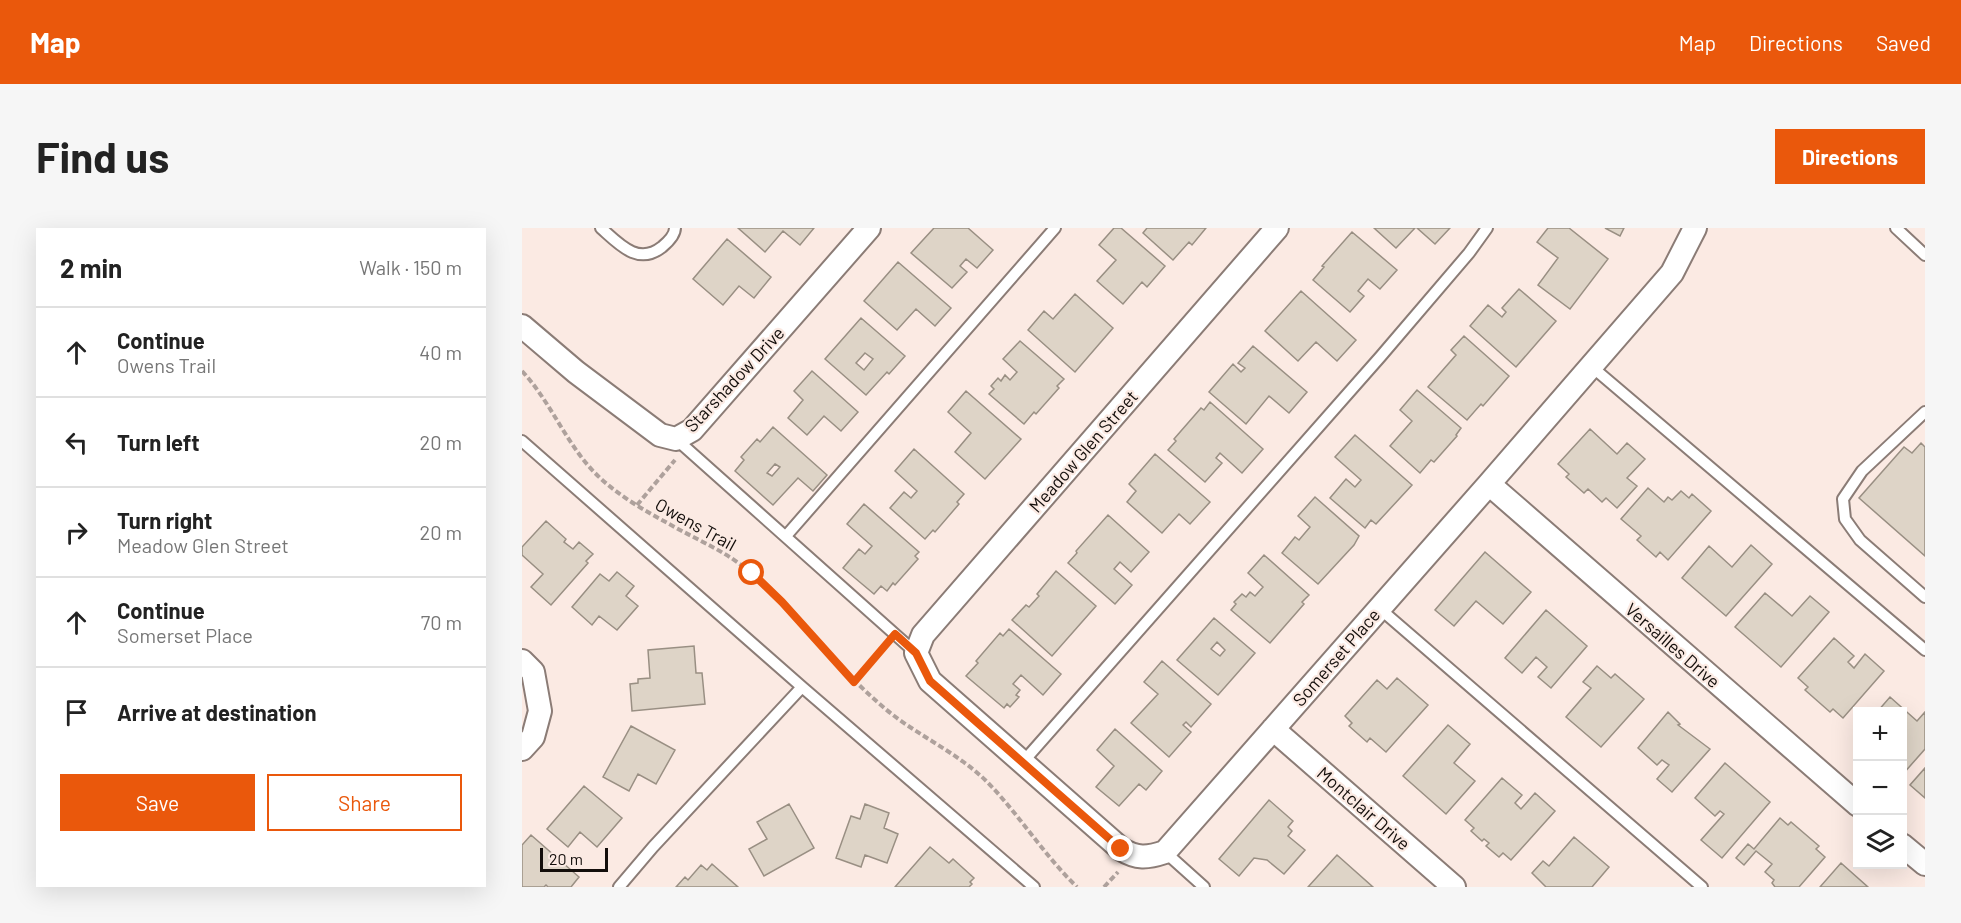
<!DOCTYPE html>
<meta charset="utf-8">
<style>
body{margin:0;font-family:Barlow,sans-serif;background:#f6f6f6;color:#222}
.controls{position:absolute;right:18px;bottom:18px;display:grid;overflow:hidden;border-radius:0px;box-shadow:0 6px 24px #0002}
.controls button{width:54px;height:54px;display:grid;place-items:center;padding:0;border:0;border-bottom:2px solid #e0e0e0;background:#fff;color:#222;font:30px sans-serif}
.scale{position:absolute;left:18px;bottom:15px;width:68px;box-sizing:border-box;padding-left:6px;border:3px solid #130e0b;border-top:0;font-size:16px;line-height:21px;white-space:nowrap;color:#130e0b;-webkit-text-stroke:4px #fbeae3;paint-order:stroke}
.stop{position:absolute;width:18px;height:18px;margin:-14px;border:4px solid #ea580c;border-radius:50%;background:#fff}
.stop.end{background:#ea580c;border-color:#fff;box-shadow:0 2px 6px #0008}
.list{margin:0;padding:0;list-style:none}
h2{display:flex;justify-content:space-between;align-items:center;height:78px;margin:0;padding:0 24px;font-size:26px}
h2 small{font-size:20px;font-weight:400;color:#767676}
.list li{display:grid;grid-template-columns:39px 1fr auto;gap:18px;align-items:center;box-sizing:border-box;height:90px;padding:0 24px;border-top:2px solid #e0e0e0}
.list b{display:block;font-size:22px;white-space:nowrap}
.list p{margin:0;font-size:20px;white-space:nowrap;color:#767676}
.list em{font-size:20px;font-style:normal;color:#767676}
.actions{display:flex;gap:12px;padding:18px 24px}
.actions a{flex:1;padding:14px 0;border:2px solid #ea580c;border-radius:0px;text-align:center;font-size:21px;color:#ea580c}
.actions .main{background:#ea580c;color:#fff}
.icon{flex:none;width:33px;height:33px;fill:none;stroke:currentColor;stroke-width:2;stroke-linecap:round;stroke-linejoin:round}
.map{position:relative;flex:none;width:1403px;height:659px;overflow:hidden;border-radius:0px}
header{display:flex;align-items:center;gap:36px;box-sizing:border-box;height:84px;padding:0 30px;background:#ea580c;color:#fff}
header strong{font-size:28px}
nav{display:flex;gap:33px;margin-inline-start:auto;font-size:21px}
.intro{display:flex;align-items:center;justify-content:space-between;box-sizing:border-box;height:144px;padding:0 36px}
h1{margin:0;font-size:42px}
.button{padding:15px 27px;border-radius:0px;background:#ea580c;color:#fff;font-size:21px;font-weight:700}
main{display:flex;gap:36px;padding:0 36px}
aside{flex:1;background:#fff;border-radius:0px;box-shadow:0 6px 24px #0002}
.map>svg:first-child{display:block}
.building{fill:#ded4c7;stroke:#998f83;stroke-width:1.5;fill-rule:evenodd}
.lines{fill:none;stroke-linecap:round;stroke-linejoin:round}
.service-casing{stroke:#8b7c76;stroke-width:14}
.minor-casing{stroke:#8b7c76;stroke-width:26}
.path{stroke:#aea19c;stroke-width:4;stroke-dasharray:6 3;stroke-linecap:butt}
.service{stroke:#fff;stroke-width:10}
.minor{stroke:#fff;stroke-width:22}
.route{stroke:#ea580c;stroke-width:8}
.labels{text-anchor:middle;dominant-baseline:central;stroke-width:4.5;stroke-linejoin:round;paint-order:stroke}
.street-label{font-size:18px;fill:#130e0b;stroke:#fbeae3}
</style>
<header>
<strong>Map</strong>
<nav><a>Map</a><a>Directions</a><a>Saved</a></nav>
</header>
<div class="intro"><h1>Find us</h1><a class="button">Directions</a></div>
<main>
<aside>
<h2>2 min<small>Walk · 150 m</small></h2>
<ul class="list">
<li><svg class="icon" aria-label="ahead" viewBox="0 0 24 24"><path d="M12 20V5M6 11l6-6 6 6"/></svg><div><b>Continue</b><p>Owens Trail</p></div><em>40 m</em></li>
<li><svg class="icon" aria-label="left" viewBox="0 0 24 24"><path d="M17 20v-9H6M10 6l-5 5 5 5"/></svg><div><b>Turn left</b></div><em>20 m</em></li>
<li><svg class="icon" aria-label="right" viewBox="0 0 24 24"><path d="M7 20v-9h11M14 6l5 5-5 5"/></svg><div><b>Turn right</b><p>Meadow Glen Street</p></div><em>20 m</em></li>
<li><svg class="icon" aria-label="ahead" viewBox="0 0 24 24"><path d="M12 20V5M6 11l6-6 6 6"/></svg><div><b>Continue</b><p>Somerset Place</p></div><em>70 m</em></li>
<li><svg class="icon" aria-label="arrive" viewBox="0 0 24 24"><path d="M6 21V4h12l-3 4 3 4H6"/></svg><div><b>Arrive at destination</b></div></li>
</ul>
<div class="actions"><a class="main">Save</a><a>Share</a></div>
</aside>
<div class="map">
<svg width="1403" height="659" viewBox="0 0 1403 659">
<rect width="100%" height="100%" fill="#fbeae3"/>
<path class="building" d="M 216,0 L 292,0 L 278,17 L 261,3 L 243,24 Z
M 412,0 L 446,0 L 471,22 L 455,40 L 444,31 L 438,38 L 445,44 L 430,60 L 389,25 Z
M 592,0 L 599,0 L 643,38 L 625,59 L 620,54 L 601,76 L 575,53 L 594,32 L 577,17 Z
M 625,0 L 684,0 L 670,17 L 667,14 L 651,32 L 621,5 Z
M 852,0 L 893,0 L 874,20 Z
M 895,0 L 928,0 L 913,16 Z
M 1026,0 L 1047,0 L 1086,31 L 1048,81 L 1016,57 L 1036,30 L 1015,14 Z
M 1083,0 L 1102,0 L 1098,8 Z
M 830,4 L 875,42 L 858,61 L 846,51 L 836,63 L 842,68 L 828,84 L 791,52 L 802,39 L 800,38 Z
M 205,11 L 249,49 L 232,70 L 217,58 L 201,77 L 171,51 Z
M 376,34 L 429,80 L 413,98 L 394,81 L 375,102 L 342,73 Z
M 997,61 L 1034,93 L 994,139 L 948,98 L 966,77 L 980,89 L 984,84 L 980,80 Z
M 779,63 L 834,112 L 815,133 L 794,114 L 776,133 L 743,103 Z
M 553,66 L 591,100 L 553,144 L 506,102 L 522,83 L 531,91 Z
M 339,90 L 383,128 L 367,146 L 365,144 L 344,167 L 303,131 ZM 343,125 L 351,131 L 342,142 L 334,135 Z
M 942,108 L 987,148 L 961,178 L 959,176 L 945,192 L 906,159 L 934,127 L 929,122 Z
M 498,113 L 542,151 L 535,158 L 537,160 L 514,186 L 512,184 L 502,196 L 467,166 L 472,161 L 469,158 L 476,150 L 479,153 L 483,147 L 488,152 L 495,144 L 481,131 Z
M 731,118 L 785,164 L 767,185 L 747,168 L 724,196 L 687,164 L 711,136 L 719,144 L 723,140 L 716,135 Z
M 290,143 L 336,184 L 319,203 L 302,188 L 285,207 L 266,190 L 281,172 L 272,163 Z
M 895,162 L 939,200 L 934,207 L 935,208 L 912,234 L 909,232 L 898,245 L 868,218 L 890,193 L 878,182 Z
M 444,163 L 499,211 L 463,251 L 433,224 L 449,205 L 426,184 Z
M 688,174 L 741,221 L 720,245 L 698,225 L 694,230 L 700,235 L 683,254 L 646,222 L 654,213 L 652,211 L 679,180 L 682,182 Z
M 251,199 L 305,247 L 291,263 L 276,250 L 251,277 L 213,243 L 222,232 L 219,229 L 235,211 L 238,214 ZM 253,236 L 258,239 L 250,248 L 245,245 Z
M 1068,201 L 1095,226 L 1105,215 L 1123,231 L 1105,250 L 1115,258 L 1095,280 L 1084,270 L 1080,274 L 1066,261 L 1062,265 L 1044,249 L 1047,246 L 1036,236 Z
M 833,207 L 890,257 L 854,296 L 849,292 L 843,300 L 808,270 L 824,251 L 833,259 L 839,252 L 813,229 Z
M 1399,215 L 1403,219 L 1403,328 L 1337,270 L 1382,219 L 1390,225 Z
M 392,221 L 442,266 L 435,274 L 437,276 L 413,304 L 411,302 L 403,311 L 368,280 L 382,264 L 389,270 L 395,263 L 373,243 Z
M 633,226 L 688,274 L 668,296 L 657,286 L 640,305 L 605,274 L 614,263 L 607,256 Z
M 1126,260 L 1142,274 L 1146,269 L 1150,272 L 1159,263 L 1167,270 L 1170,266 L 1189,283 L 1146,332 L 1138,324 L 1134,329 L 1115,312 L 1119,308 L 1099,291 Z
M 793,269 L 837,308 L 832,317 L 796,356 L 760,325 L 773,309 L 777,312 L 788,299 L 776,288 Z
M 342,276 L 397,324 L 393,328 L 396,331 L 373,357 L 371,355 L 365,363 L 359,358 L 352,366 L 321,340 L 337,321 L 343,326 L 350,318 L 325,296 Z
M 586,287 L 627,324 L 609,344 L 598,334 L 592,341 L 610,357 L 593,376 L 546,335 L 555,325 L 554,323 Z
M 24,293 L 44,311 L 42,314 L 51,321 L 57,314 L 71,326 L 64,333 L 66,335 L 29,377 L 9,359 L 21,346 L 0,327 L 0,319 Z
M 1229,317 L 1250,336 L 1204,388 L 1160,350 L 1187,318 L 1210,339 Z
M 963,324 L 1009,364 L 981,396 L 954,373 L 932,398 L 913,382 Z
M 742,327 L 787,367 L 780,374 L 782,376 L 748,415 L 709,382 L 714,376 L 712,374 L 720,366 L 724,369 L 728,364 L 733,368 L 741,359 L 726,345 Z
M 534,343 L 574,378 L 530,428 L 490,392 L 504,377 L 507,379 L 517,368 L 515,366 Z
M 95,344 L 112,358 L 104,368 L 116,378 L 95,402 L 77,388 L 70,397 L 50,379 L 78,346 L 87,353 Z
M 1243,365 L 1270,388 L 1288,368 L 1307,384 L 1259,439 L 1213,399 Z
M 1024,382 L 1065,418 L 1029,460 L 1016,449 L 1025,439 L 1014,429 L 1000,445 L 983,430 Z
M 692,390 L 733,425 L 696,467 L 655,432 ZM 695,414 L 703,422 L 698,428 L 689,421 Z
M 487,401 L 539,446 L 521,467 L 499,447 L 491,456 L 498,462 L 494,467 L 497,469 L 488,479 L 485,476 L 482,480 L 444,448 L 456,435 L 454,433 L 478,405 L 481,408 Z
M 1312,410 L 1332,428 L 1326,434 L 1332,440 L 1343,426 L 1362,443 L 1321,490 L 1311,481 L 1308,484 L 1283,462 L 1286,459 L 1276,450 Z
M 172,418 L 174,445 L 180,445 L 183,476 L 110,483 L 108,456 L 116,455 L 116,451 L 128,450 L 126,422 Z
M 640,433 L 689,476 L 669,499 L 664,494 L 661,497 L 669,504 L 647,529 L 609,495 L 636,466 L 622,454 Z
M 1075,438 L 1089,450 L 1093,446 L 1122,471 L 1079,519 L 1044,489 L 1069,460 L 1061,454 Z
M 875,450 L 906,477 L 864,524 L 848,510 L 845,514 L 827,498 L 830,495 L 823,488 L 855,452 L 865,461 Z
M 1368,469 L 1395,493 L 1403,484 L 1403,521 L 1381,546 L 1380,484 L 1355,484 Z
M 1146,484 L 1158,496 L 1156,497 L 1188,521 L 1150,564 L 1135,551 L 1147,537 L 1140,532 L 1135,537 L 1116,520 Z
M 926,497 L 948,516 L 932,535 L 953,553 L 924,586 L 881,548 Z
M 109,498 L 153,522 L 134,556 L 116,546 L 107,563 L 81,549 Z
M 593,501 L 640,543 L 624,562 L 617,556 L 597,578 L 574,559 L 592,538 L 575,522 Z
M 1203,535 L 1248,574 L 1200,630 L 1179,612 L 1202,586 L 1198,583 L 1193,588 L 1173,570 Z
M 1403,540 L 1403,570 L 1388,557 Z
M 980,550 L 1000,567 L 993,575 L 999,581 L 1013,565 L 1033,583 L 989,632 L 981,625 L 977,629 L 964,618 L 967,615 L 962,611 L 960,613 L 949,603 L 952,600 L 943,592 Z
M 62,558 L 100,590 L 75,619 L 58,604 L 46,619 L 25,601 Z
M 747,572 L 771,593 L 766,599 L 770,603 L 766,608 L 783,622 L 762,646 L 745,632 L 732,630 L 717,648 L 697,631 Z
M 267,576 L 292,620 L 242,648 L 227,621 L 245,611 L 235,594 Z
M 343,576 L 367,585 L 362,600 L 376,606 L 365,635 L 343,627 L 339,639 L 314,630 L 329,588 L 338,591 Z
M 1258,590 L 1266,597 L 1269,594 L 1297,618 L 1294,621 L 1303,629 L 1277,659 L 1253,659 L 1250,655 L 1252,652 L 1243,644 L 1250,636 L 1234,623 L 1222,637 L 1214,630 L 1226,616 L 1232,621 Z
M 9,607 L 57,649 L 49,659 L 26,659 L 24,657 L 22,659 L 0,659 L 0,617 Z
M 1052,609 L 1087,639 L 1070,659 L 1024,659 L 1010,645 L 1021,633 L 1027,638 Z
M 408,619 L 427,635 L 431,631 L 452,650 L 448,654 L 450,656 L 447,659 L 373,659 Z
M 815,627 L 851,659 L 786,659 Z
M 1319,635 L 1346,659 L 1298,659 Z
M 190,636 L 216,659 L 154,659 L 163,649 L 166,652 L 179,637 L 185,642 Z"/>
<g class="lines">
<defs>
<path id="service" d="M 79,0 C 97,16 116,38 140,19 C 146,14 153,7 153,0
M 1374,0 L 1403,27
M 1069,138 L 1403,422
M 1403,184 L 1340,243 L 1321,271 L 1323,291 L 1338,312 L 1403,369
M 154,211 L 394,425
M 0,213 L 280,459 L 512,659
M 264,308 L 533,0
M 857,380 L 1180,659
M 501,534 L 859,128 L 947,25 L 965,0
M 643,624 L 682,659
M 97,659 L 131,619 L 280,459"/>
<path id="minor" d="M 755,0 L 401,407 L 394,425 L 408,453 L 599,621 C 615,631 625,630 643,624 L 967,256 L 1150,45 L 1173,0
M 0,98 L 54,144 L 138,207 L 154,211 L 170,202 L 347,0
M 967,256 L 1336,577
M 0,433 L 11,444 L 18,483 L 11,509 L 0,521
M 751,501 L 932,659
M 1380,617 L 1403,636"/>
</defs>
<use href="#service" class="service-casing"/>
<use href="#minor" class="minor-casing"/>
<path class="path" d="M 0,143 C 29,174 44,216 74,246 C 95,267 123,283 149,297 C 177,313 206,324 230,346 C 277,387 313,438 360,478 C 394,508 439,525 470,559 C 500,591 523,628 555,659
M 115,277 L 153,232
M 332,454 L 363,418
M 582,659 L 596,644"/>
<use href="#service" class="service"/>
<use href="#minor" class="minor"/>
</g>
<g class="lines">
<path class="route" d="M 230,345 L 260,374 L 332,454 L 373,406 L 394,425 L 408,453 L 599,621"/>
</g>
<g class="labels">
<g class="street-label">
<text transform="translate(212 151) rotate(-47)">Starshadow Drive</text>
<text transform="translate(561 223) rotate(-49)">Meadow Glen Street</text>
<text transform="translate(174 296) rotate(29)">Owens Trail</text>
<text transform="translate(1151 417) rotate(41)">Versailles Drive</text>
<text transform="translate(814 429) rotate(-49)">Somerset Place</text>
<text transform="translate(842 580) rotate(41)">Montclair Drive</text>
</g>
</g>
</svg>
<div class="controls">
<button>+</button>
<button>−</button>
<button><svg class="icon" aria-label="layers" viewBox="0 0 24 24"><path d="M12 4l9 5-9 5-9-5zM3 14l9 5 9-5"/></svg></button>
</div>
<div class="scale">20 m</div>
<div class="stop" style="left:230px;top:345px"></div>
<div class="stop end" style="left:599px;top:621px"></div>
</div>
</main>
